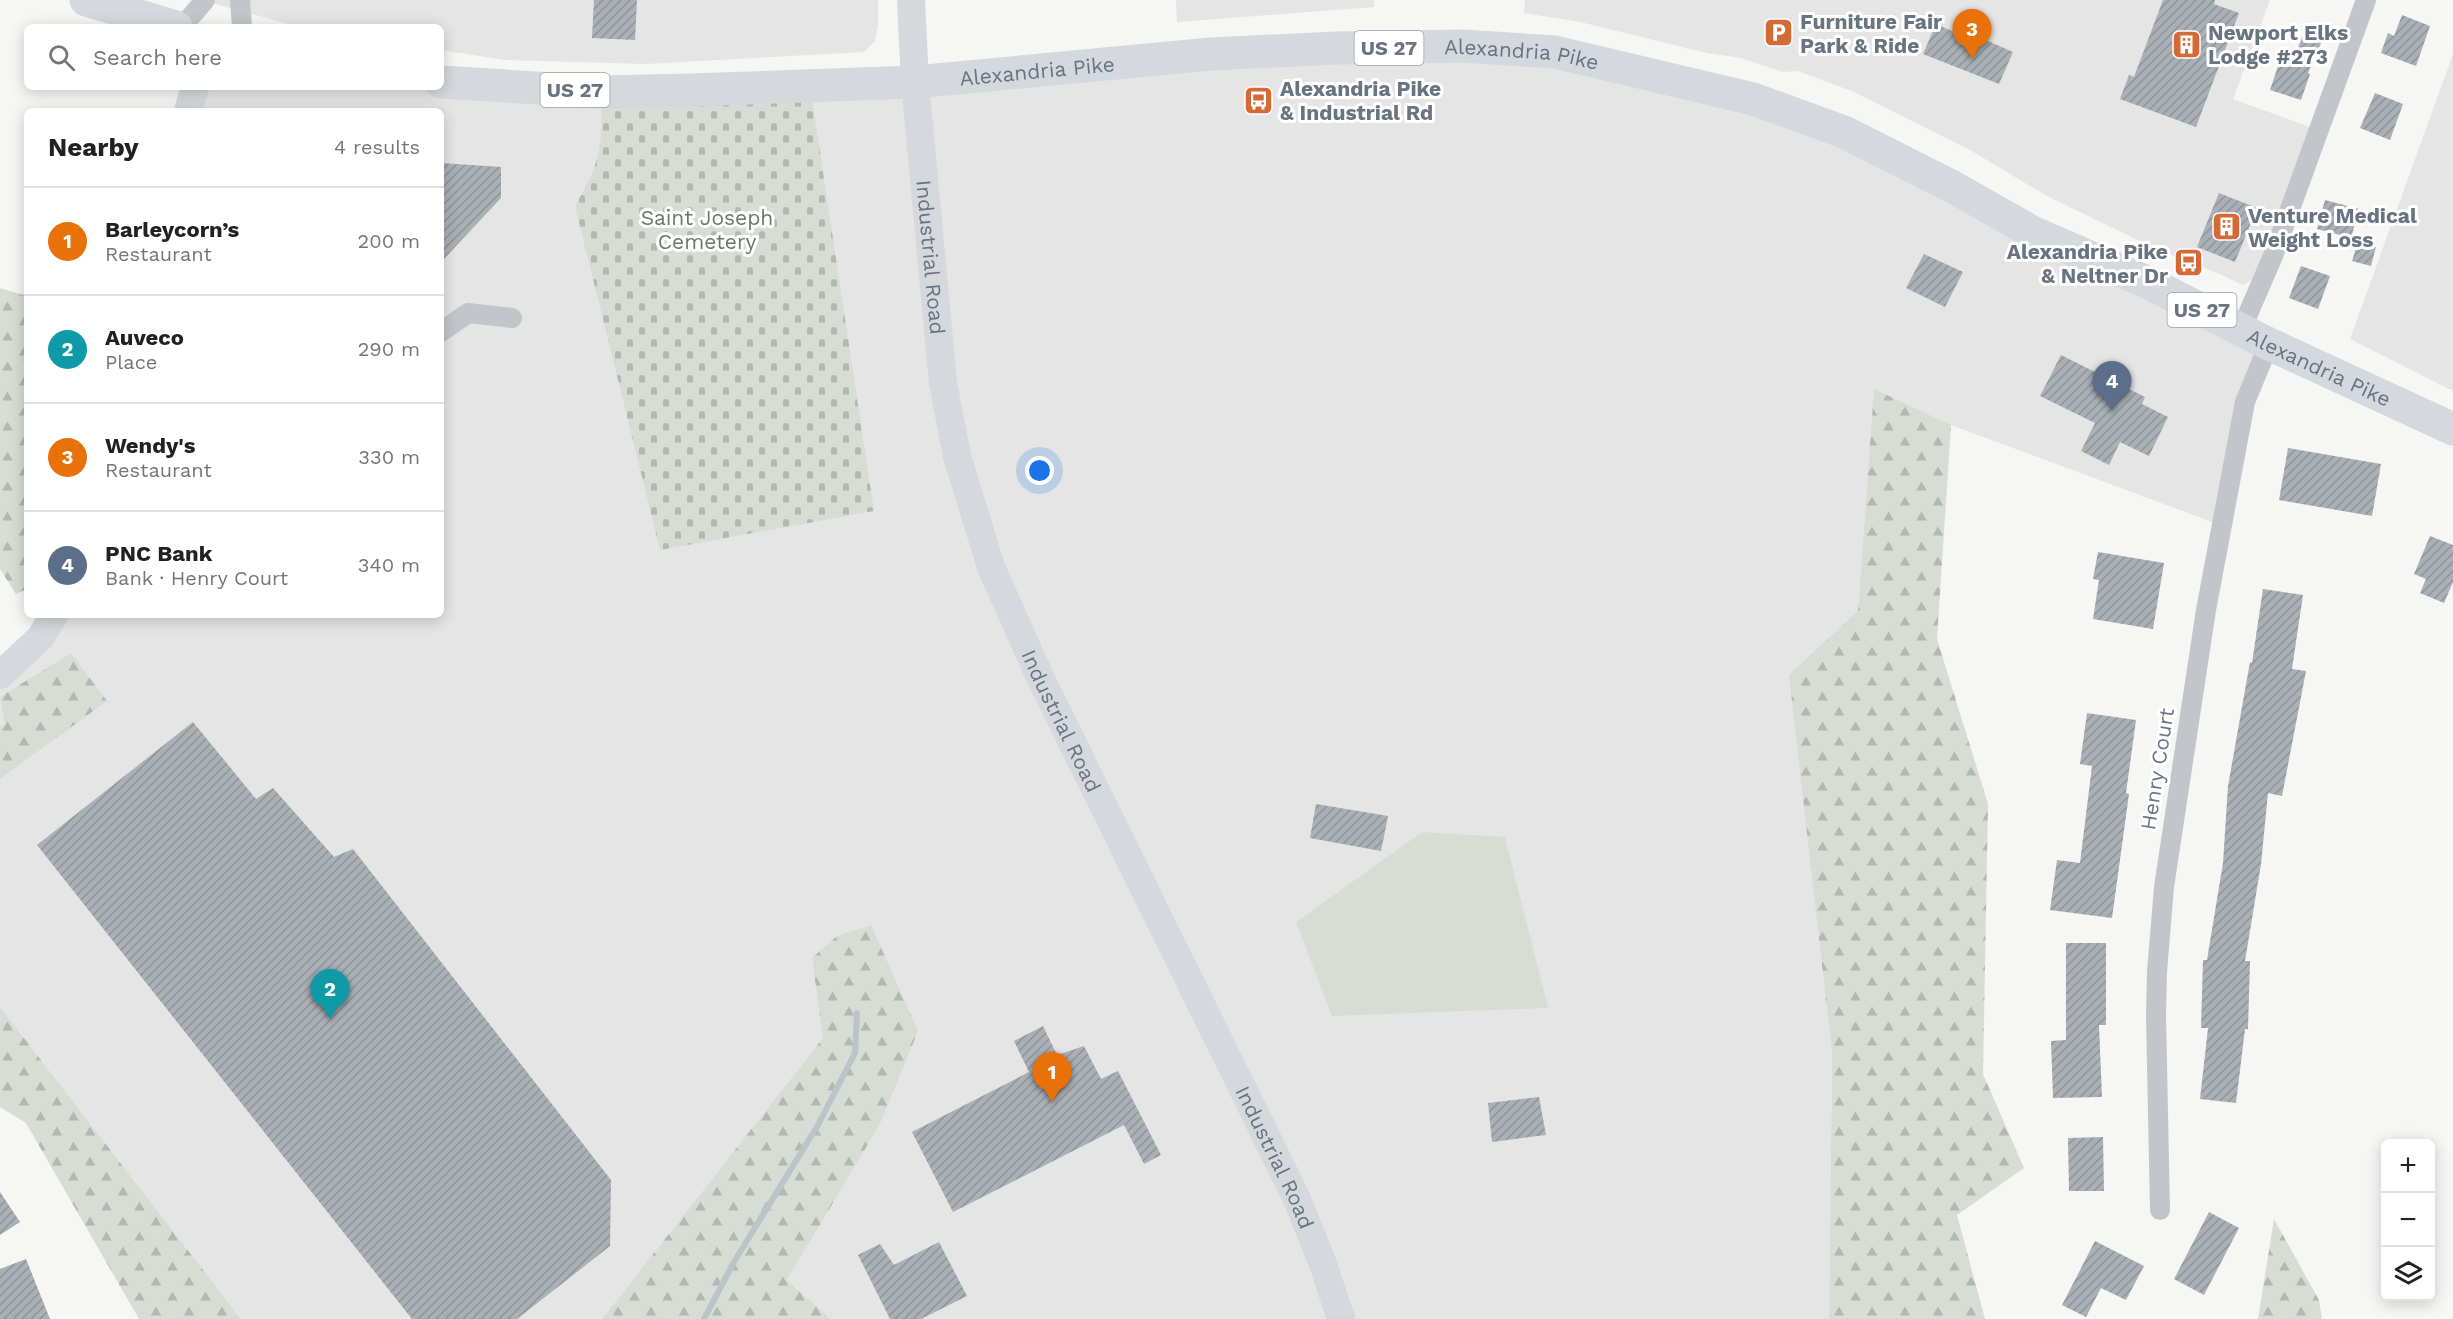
<!DOCTYPE html>
<meta charset="utf-8">
<style>
body{margin:0;font-family:"Work Sans",sans-serif;background:#f6f6f6;color:#202124}
.controls{position:absolute;right:18px;bottom:18px;display:grid;overflow:hidden;border-radius:9px;box-shadow:0 3px 15px #0003}
.controls button{width:54px;height:54px;display:grid;place-items:center;padding:0;border:0;border-bottom:2px solid #e0e0e0;background:#fff;color:#202124;font:30px sans-serif}
.you{position:absolute;left:1040px;top:471px;width:21px;height:21px;margin:-15px;border:4px solid #fff;border-radius:50%;background:#1a73e8;box-shadow:0 0 0 9px #1a73e833}
.badge{display:grid;place-items:center;width:39px;height:39px;border-radius:50%;background:#d46a36;color:#fff;font-size:20px;font-weight:700}
.pin{position:absolute;translate:-50% -50px;filter:drop-shadow(0 2px 3px #0008)}
.pin::after{content:'';position:absolute;top:32px;width:21px;height:18px;background:inherit;clip-path:polygon(0 0,100% 0,50% 100%)}
.list{margin:0;padding:0;list-style:none}
h2{display:flex;justify-content:space-between;align-items:center;height:78px;margin:0;padding:0 24px;font-size:26px}
h2 small{font-size:20px;font-weight:400;color:#757577}
.list li{display:grid;grid-template-columns:39px 1fr auto;gap:18px;align-items:center;box-sizing:border-box;height:108px;padding:0 24px;border-top:2px solid #e0e0e0}
.list b{display:block;font-size:22px;white-space:nowrap}
.list p{margin:0;font-size:20px;white-space:nowrap;color:#757577}
.list em{font-size:20px;font-style:normal;color:#757577}
.icon{flex:none;width:33px;height:33px;fill:none;stroke:currentColor;stroke-width:2;stroke-linecap:round;stroke-linejoin:round}
.map{position:relative;flex:none;width:2453px;height:1319px;overflow:hidden}
.search{position:absolute;background:#fff;box-shadow:0 3px 15px #0003;left:24px;top:24px;width:420px;height:66px;display:flex;align-items:center;gap:15px;box-sizing:border-box;padding:0 21px;border-radius:9px;color:#757577;font-size:22px}
.panel{position:absolute;background:#fff;box-shadow:0 3px 15px #0003;left:24px;top:108px;width:420px;height:510px;border-radius:9px}
.map>svg:first-child{display:block}
.built{fill:#e4e5e4}
.forest{fill:url(#forest-firs)}
.cemetery{fill:url(#cemetery-stones)}
.pitch{fill:#d7ddd5}
.lines{fill:none;stroke-linecap:round;stroke-linejoin:round}
.stream{stroke:#bcc4ca;stroke-width:6}
.building{fill:url(#building-hatch)}
.street{stroke:#c2c5c9;stroke-width:20}
.secondary{stroke:#d5d8dc;stroke-width:28}
.highway{stroke:#d5d8dc;stroke-width:33}
.labels{text-anchor:middle;dominant-baseline:central;stroke-width:6;stroke-linejoin:round;paint-order:stroke}
.shield{fill:#fff;stroke:#959ea8;stroke-width:1.5}
.shield-label{font-size:20px;font-weight:bold;fill:#687482}
.poi-label{font-size:21px;font-weight:bold;fill:#687482;stroke:#fff;text-anchor:start}
.street-label{font-size:21px;fill:#687482;stroke:#fff}
.park-label{font-size:21px;fill:#687a66;stroke:#fff}
</style>
<div class="map">
<svg width="2453" height="1319" viewBox="0 0 2453 1319">
<defs>
<pattern id="forest-firs" width="22" height="20" patternUnits="userSpaceOnUse" patternTransform="scale(1.5)"><rect width="22" height="20" fill="#d7ddd5"/><path d="M5 1l3.5 6h-7zM16 11l3.5 6h-7z" fill="#b2b8b2"/></pattern>
<pattern id="cemetery-stones" width="16" height="16" patternUnits="userSpaceOnUse" patternTransform="scale(1.5)"><rect width="16" height="16" fill="#d7ddd5"/><path d="M2 7V4a2 2 0 0 1 4 0v3zM10 15v-3a2 2 0 0 1 4 0v3z" fill="#b2b8b2"/></pattern>
<pattern id="building-hatch" width="6" height="6" patternUnits="userSpaceOnUse" patternTransform="scale(1.5)"><rect width="6" height="6" fill="#aab0b6"/><path d="M-1 1l2-2M0 6l6-6M5 7l2-2" fill="none" stroke="#8e9499"/></pattern>
</defs>
<rect width="100%" height="100%" fill="#f6f6f4"/>
<path class="built" d="M 201,0 L 878,0 L 878,26 L 875,41 L 864,52 L 646,64 L 505,60 L 441,50 L 441,27 L 299,27 Z
M 1176,0 L 1374,0 L 1374,7 L 1177,22 Z
M 1525,0 L 2270,0 L 2233,99 L 2310,127 L 2258,276 L 2243,285 L 2215,272 L 2156,249 L 2047,196 L 1970,150 L 1854,92 L 1798,71 L 1783,72 L 1741,58 L 1707,53 L 1580,22 L 1524,13 Z
M 1463,46 L 1753,99 L 2269,344 L 2223,526 L 1951,425 L 1874,390 L 1858,612 L 1790,676 L 1832,1053 L 1829,1319 L 831,1319 L 787,1280 L 879,1126 L 812,958 L 824,1037 L 602,1319 L 241,1319 L 0,1007 L 0,675 L 54,615 L 441,615 L 441,111 L 188,111 L 195,87 L 441,87 L 601,92 L 602,141 L 598,161 L 590,181 L 810,86 Z
M 2453,54 L 2453,391 L 2350,339 Z"/>
<path class="forest" d="M 0,288 L 27,296 L 27,360 L 23,368 L 27,375 L 27,589 L 16,594 L 0,569 Z
M 1874,389 L 1951,425 L 1937,639 L 1988,804 L 1983,1074 L 2024,1168 L 1957,1215 L 1985,1319 L 1829,1319 L 1832,1053 L 1789,675 L 1858,611 Z
M 71,653 L 107,701 L 0,779 L 0,727 L 5,724 L 0,697 Z
M 871,925 L 918,1031 L 879,1126 L 787,1280 L 831,1319 L 602,1319 L 823,1038 L 812,958 L 837,936 Z
M 0,1007 L 241,1319 L 139,1319 L 26,1123 L 0,1107 Z
M 2274,1219 L 2319,1300 L 2322,1319 L 2258,1319 Z"/>
<path class="cemetery" d="M 810,86 L 874,511 L 660,550 L 575,206 C 603,159 602,145 601,92 Z"/>
<path class="pitch" d="M 1422,832 L 1505,837 L 1548,1008 L 1332,1016 L 1296,922 Z"/>
<g class="lines">
<path class="stream" d="M 704,1319 L 734,1262 L 818,1125 L 855,1053 L 857,1013"/>
</g>
<path class="building" d="M 594,0 L 637,0 L 635,40 L 592,38 Z
M 2163,0 L 2215,0 L 2214,4 L 2239,13 L 2196,127 L 2120,99 L 2129,75 L 2134,77 Z
M 2402,15 L 2430,26 L 2416,66 L 2381,53 L 2388,33 L 2394,36 Z
M 1936,24 L 1954,32 L 1956,27 L 2013,52 L 1999,84 L 1923,54 Z
M 2304,34 L 2322,41 L 2308,73 L 2310,74 L 2301,100 L 2270,90 L 2279,63 L 2289,67 Z
M 2375,93 L 2403,104 L 2390,140 L 2360,128 Z
M 441,163 L 501,167 L 501,198 L 441,262 Z
M 2219,193 L 2257,208 L 2235,262 L 2197,247 Z
M 2325,200 L 2359,209 L 2351,238 L 2317,229 Z
M 2358,242 L 2376,247 L 2371,266 L 2352,261 Z
M 1924,254 L 1963,272 L 1945,307 L 1906,288 Z
M 2301,266 L 2330,276 L 2318,309 L 2289,298 Z
M 2061,355 L 2145,397 L 2142,404 L 2168,417 L 2149,456 L 2120,442 L 2109,465 L 2081,451 L 2095,423 L 2040,396 Z
M 2288,448 L 2381,464 L 2372,516 L 2279,500 Z
M 2430,536 L 2453,545 L 2453,582 L 2444,603 L 2420,593 L 2426,579 L 2414,574 Z
M 2098,552 L 2164,563 L 2153,629 L 2093,619 L 2099,580 L 2093,579 Z
M 2263,589 L 2303,595 L 2292,669 L 2306,671 L 2282,796 L 2268,793 L 2261,864 L 2245,961 L 2250,961 L 2248,1029 L 2245,1029 L 2236,1103 L 2200,1099 L 2208,1028 L 2201,1028 L 2203,960 L 2207,960 L 2223,863 L 2228,786 L 2250,662 L 2252,663 Z
M 2087,713 L 2136,720 L 2126,793 L 2129,794 L 2112,918 L 2050,910 L 2057,860 L 2080,863 L 2092,766 L 2080,764 Z
M 193,722 L 256,799 L 273,788 L 334,857 L 353,849 L 611,1180 L 610,1246 L 517,1319 L 412,1319 L 37,845 Z
M 1316,804 L 1388,816 L 1381,851 L 1310,838 Z
M 2066,943 L 2106,943 L 2106,1025 L 2099,1025 L 2102,1097 L 2053,1098 L 2051,1041 L 2066,1040 Z
M 1043,1026 L 1057,1055 L 1084,1046 L 1101,1079 L 1118,1071 L 1161,1155 L 1144,1164 L 1124,1125 L 953,1212 L 912,1132 L 1029,1072 L 1014,1041 Z
M 1539,1097 L 1546,1135 L 1492,1142 L 1488,1103 Z
M 2103,1137 L 2104,1191 L 2069,1191 L 2068,1138 Z
M 0,1192 L 20,1222 L 0,1235 Z
M 2209,1212 L 2239,1228 L 2204,1295 L 2174,1279 Z
M 2095,1241 L 2144,1266 L 2126,1300 L 2101,1288 L 2086,1317 L 2062,1305 Z
M 939,1242 L 967,1296 L 921,1319 L 890,1319 L 858,1255 L 880,1244 L 894,1265 Z
M 26,1259 L 50,1319 L 0,1319 L 0,1269 Z"/>
<g class="lines">
<path class="street" d="M 240,0 L 242,27
M 182,27 L 205,0
M 2241,330 L 2273,256 L 2366,0
M 441,332 L 468,313 L 512,318
M 2160,1210 L 2156,1015 L 2157,972 L 2164,887 L 2206,610 L 2245,402 L 2269,344"/>
<g class="secondary">
<path id="s1" d="M 911,0 L 915,82 L 943,383 L 957,456 L 991,567 L 1040,677 L 1296,1197 L 1323,1264 L 1341,1319"/>
<path d="M 188,111 L 195,87"/>
<path d="M 0,675 L 40,638 L 54,615"/>
</g>
<g class="highway">
<path d="M 86,0 L 176,27"/>
<path id="s2" d="M 441,82 L 601,92 L 692,90 L 915,82 L 1211,54 L 1337,48 L 1463,46 L 1555,52 L 1753,99 L 1844,132 L 1953,187 L 2034,233 L 2147,282 L 2269,344 L 2453,429"/>
</g>
</g>
<defs>
<symbol id="parking-square" viewBox="-11 -11 22 22"><rect x="-9" y="-9" width="18" height="18" rx="4" fill="#d46a36" stroke="#fff"/><path d="M-3.5-5.5H1a3.5 3.5 0 0 1 0 7H-1V5.5H-3.5ZM-1-3.4V-.6H.8a1.4 1.4 0 0 0 0-2.8Z" fill="#fff"/></symbol>
<symbol id="building-square" viewBox="-11 -11 22 22"><rect x="-9" y="-9" width="18" height="18" rx="4" fill="#d46a36" stroke="#fff"/><path d="M-4-6H4V6H1V3H-1V6H-4ZM-2.5-4.3h1.7v1.8h-1.7ZM.8-4.3h1.7v1.8H.8ZM-2.5-1h1.7V.8h-1.7ZM.8-1h1.7V.8H.8Z" fill="#fff"/></symbol>
<symbol id="bus-square" viewBox="-11 -11 22 22"><rect x="-9" y="-9" width="18" height="18" rx="4" fill="#d46a36" stroke="#fff"/><path d="M-5-6H5V4H4V6H2V4H-2V6H-4V4H-5ZM-3.5-4V0h7V-4ZM-3.5 1.2v1.5H-2V1.2ZM2 1.2v1.5H3.5V1.2Z" fill="#fff"/></symbol>
</defs>
<g fill-rule="evenodd">
<use href="#parking-square" x="1762" y="16" width="33" height="33"/>
<use href="#building-square" x="2170" y="28" width="33" height="33"/>
<use href="#bus-square" x="1242" y="84" width="33" height="33"/>
<use href="#building-square" x="2210" y="210" width="33" height="33"/>
<use href="#bus-square" x="2172" y="246" width="33" height="33"/>
</g>
<g class="labels">
<g class="shield">
<rect x="1354.5" y="31" width="69" height="34" rx="4.5"/>
<rect x="540.5" y="73" width="69" height="34" rx="4.5"/>
<rect x="2167.5" y="293" width="69" height="34" rx="4.5"/>
</g>
<g class="shield-label">
<text x="1389" y="48">US 27</text>
<text x="575" y="90">US 27</text>
<text x="2202" y="310">US 27</text>
</g>
<g class="poi-label">
<text x="1800" y="21">Furniture Fair<tspan x="1800" dy="24">Park &amp; Ride</tspan></text>
<text x="2208" y="32">Newport Elks<tspan x="2208" dy="24">Lodge #273</tspan></text>
<text x="1280" y="88">Alexandria Pike<tspan x="1280" dy="24">&amp; Industrial Rd</tspan></text>
<text x="2248" y="215">Venture Medical<tspan x="2248" dy="24">Weight Loss</tspan></text>
<text x="2168" y="251" text-anchor="end">Alexandria Pike<tspan x="2168" dy="24">&amp; Neltner Dr</tspan></text>
</g>
<g class="street-label">
<text stroke="none"><textPath href="#s2" startOffset="1083">Alexandria Pike</textPath></text>
<text stroke="none"><textPath href="#s2" startOffset="597">Alexandria Pike</textPath></text>
<text stroke="none"><textPath href="#s1" startOffset="258">Industrial Road</textPath></text>
<text stroke="none"><textPath href="#s2" startOffset="1947">Alexandria Pike</textPath></text>
<text stroke="none"><textPath href="#s1" startOffset="744">Industrial Road</textPath></text>
<text transform="translate(2157 769) rotate(-81)">Henry Court</text>
<text stroke="none"><textPath href="#s1" startOffset="1230">Industrial Road</textPath></text>
</g>
<g class="park-label">
<text x="707" y="217">Saint Joseph<tspan x="707" dy="24">Cemetery</tspan></text>
</g>
</g>
</svg>
<div class="controls">
<button>+</button>
<button>−</button>
<button><svg class="icon" aria-label="layers" viewBox="0 0 24 24"><path d="M12 4l9 5-9 5-9-5zM3 14l9 5 9-5"/></svg></button>
</div>
<div class="you"></div>
<div class="pin badge" style="left:1052px;top:1102px;background:#e8710a">1</div>
<div class="pin badge" style="left:330px;top:1019px;background:#0f9aa8">2</div>
<div class="pin badge" style="left:1972px;top:59px;background:#e8710a">3</div>
<div class="pin badge" style="left:2112px;top:411px;background:#5c6f8a">4</div>
<div class="search"><svg class="icon" aria-label="search" viewBox="0 0 24 24"><circle cx="10" cy="10" r="6"/><path d="M15 15l6 6"/></svg>Search here</div>
<section class="panel">
<h2>Nearby<small>4 results</small></h2>
<ul class="list">
<li><span class="badge" style="background:#e8710a">1</span><div><b>Barleycorn’s</b><p>Restaurant</p></div><em>200 m</em></li>
<li><span class="badge" style="background:#0f9aa8">2</span><div><b>Auveco</b><p>Place</p></div><em>290 m</em></li>
<li><span class="badge" style="background:#e8710a">3</span><div><b>Wendy's</b><p>Restaurant</p></div><em>330 m</em></li>
<li><span class="badge" style="background:#5c6f8a">4</span><div><b>PNC Bank</b><p>Bank · Henry Court</p></div><em>340 m</em></li>
</ul>
</section>
</div>
